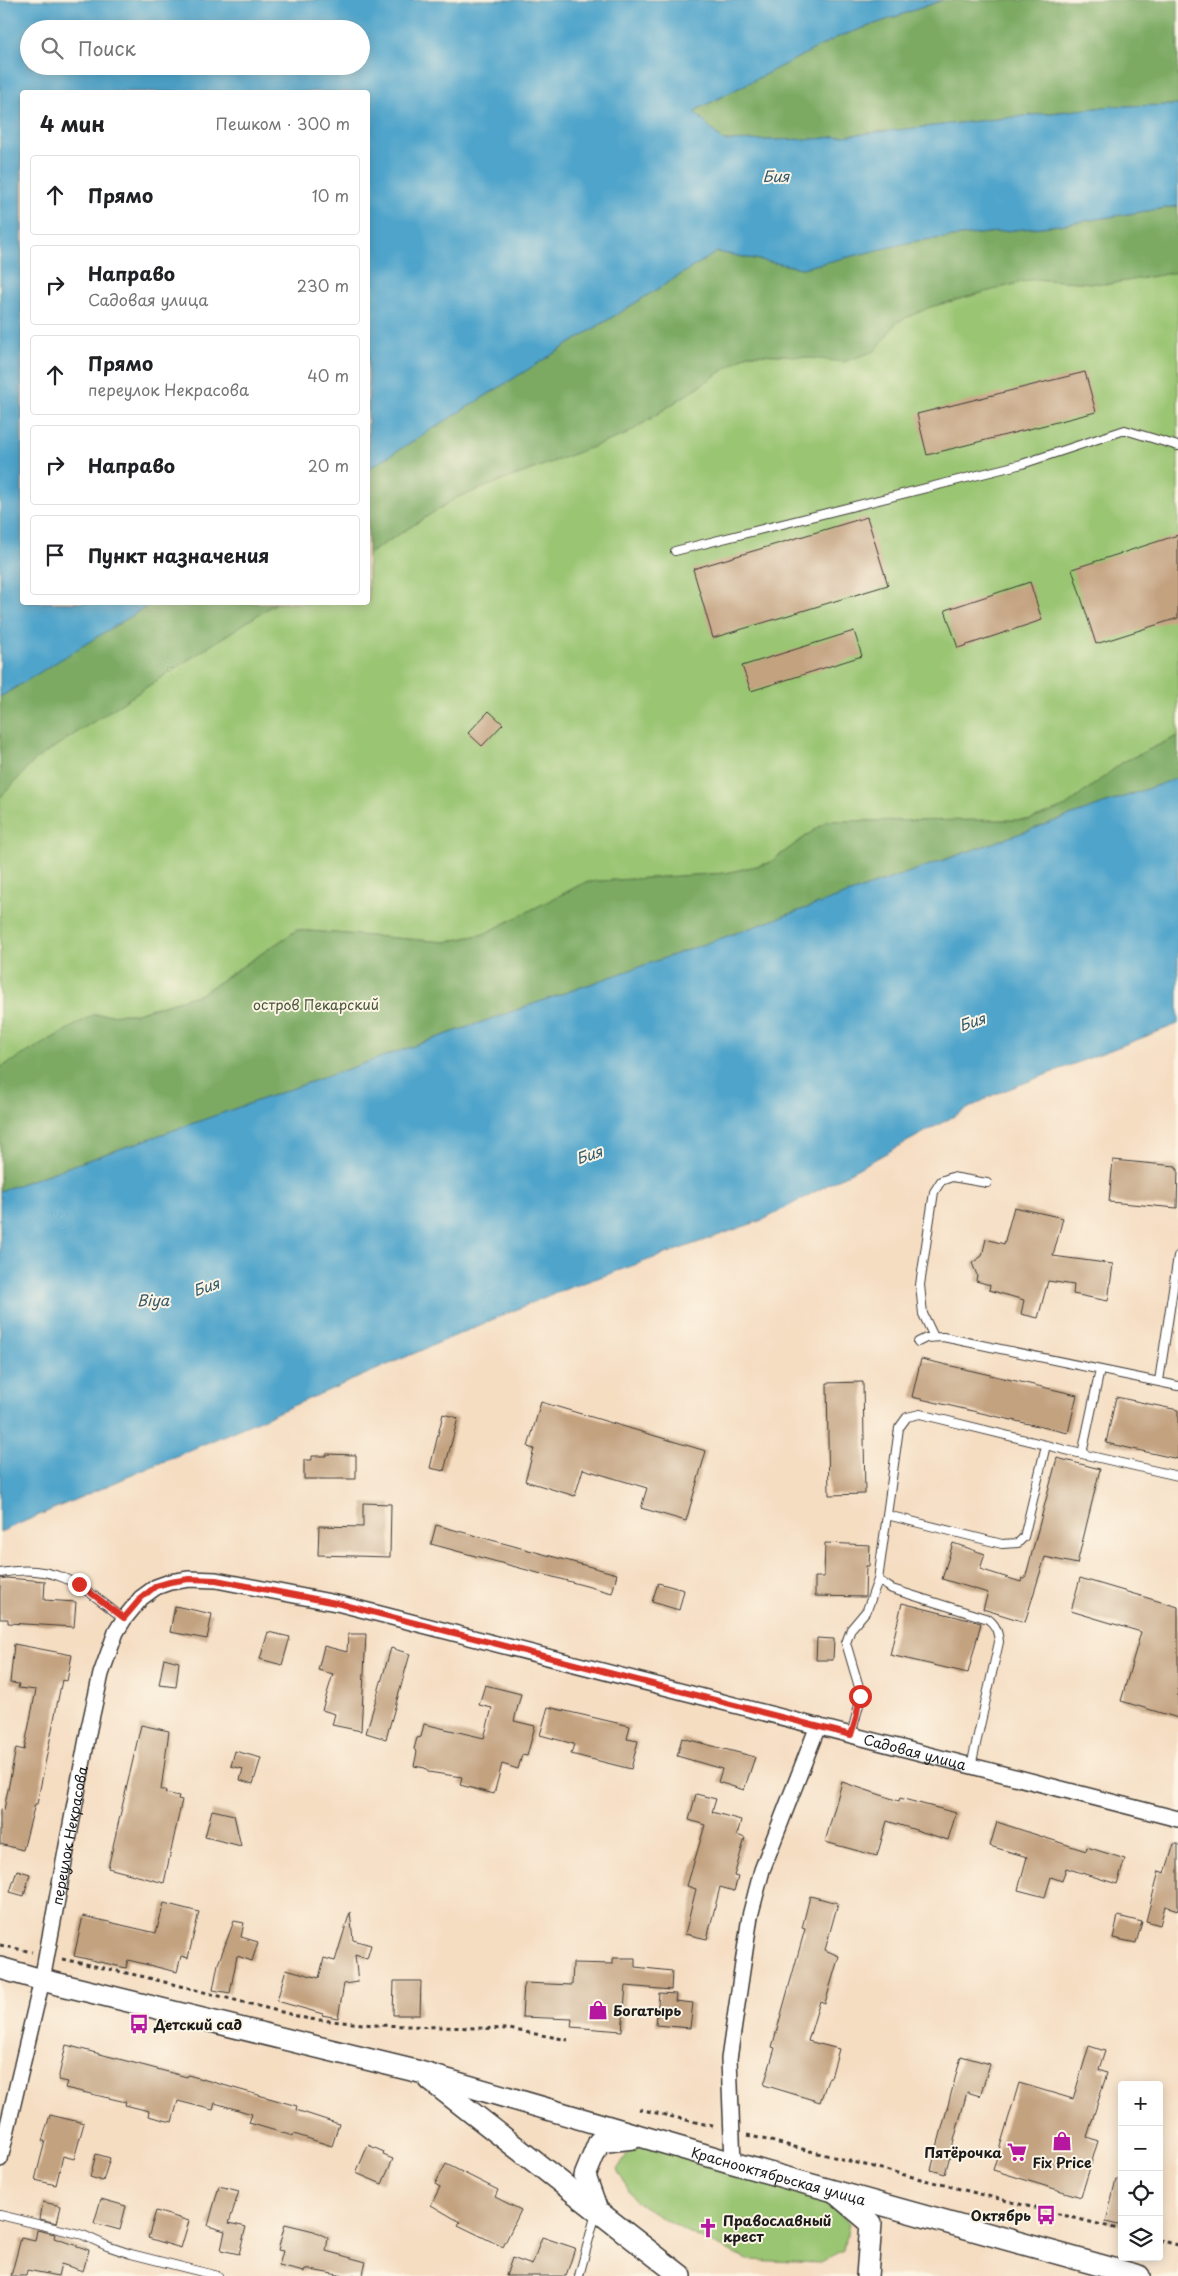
<!DOCTYPE html>
<html lang="ru">
<meta charset="utf-8">
<style>
body{margin:0;font-family:"Playpen Sans",sans-serif;background:#f6f6f6;color:#202124}
.controls{position:absolute;right:15px;bottom:15px;display:grid;overflow:hidden;border-radius:5px;box-shadow:0 2px 12px #0003}
.controls button{width:45px;height:45px;display:grid;place-items:center;padding:0;border:0;border-bottom:1px solid #e0e0e0;background:#fff;color:#202124;font:25px sans-serif}
.stop{position:absolute;width:15px;height:15px;margin:-11px;border:4px solid #d93025;border-radius:50%;background:#fff}
.stop.end{background:#d93025;border-color:#fff;box-shadow:0 1px 5px #0008}
.list{margin:0;padding:0;list-style:none}
h2{display:flex;justify-content:space-between;align-items:center;height:65px;margin:0;padding:0 20px;font-size:21px}
h2 small{font-size:16px;font-weight:400;color:#757577}
.list li{display:grid;grid-template-columns:32px 1fr auto;gap:15px;align-items:center;box-sizing:border-box;height:80px;margin:0 10px 10px;padding:0 10px;border:1px solid #e0e0e0;border-radius:5px}
.list b{display:block;font-size:19px;white-space:nowrap}
.list p{margin:0;font-size:16px;white-space:nowrap;color:#757577}
.list em{font-size:16px;font-style:normal;color:#757577}
.icon{flex:none;width:28px;height:28px;fill:none;stroke:currentColor;stroke-width:2;stroke-linecap:round;stroke-linejoin:round}
.map{position:relative;flex:none;width:1178px;height:2276px;overflow:hidden}
.search{position:absolute;background:#fff;box-shadow:0 2px 12px #0003;left:20px;top:20px;width:350px;height:55px;display:flex;align-items:center;gap:12px;box-sizing:border-box;padding:0 18px;border-radius:28px;color:#757577;font-size:19px}
.panel{position:absolute;background:#fff;box-shadow:0 2px 12px #0003;left:20px;top:90px;width:350px;height:515px;border-radius:5px}
.map>svg:first-child{display:block}
.green{fill:#9ac572;stroke:#5b7047}
.forest{fill:#7baa64;stroke:#4c6340}
.water{fill:#4fa4cb;stroke:#366074;fill-rule:evenodd}
.building{fill:#c3a280}
.lines{fill:none;stroke-linecap:round;stroke-linejoin:round}
.lane-casing{stroke:#3d3935;stroke-width:10}
.street-casing{stroke:#3d3935;stroke-width:18}
.secondary-casing{stroke:#3d3935;stroke-width:24}
.path{stroke:#3d3935;stroke-width:3;stroke-dasharray:4 4;stroke-linecap:butt}
.lane{stroke:#fff;stroke-width:8}
.street{stroke:#fff;stroke-width:15}
.secondary{stroke:#fff;stroke-width:21}
.route{stroke:#d93025;stroke-width:6}
.labels{text-anchor:middle;dominant-baseline:central;stroke-width:4;stroke-linejoin:round;paint-order:stroke}
.park-label{font-size:14px;fill:#48573a;stroke:#fcf5e5}
.street-label{font-size:14px;fill:#1c1c1c;stroke:#fcf5e5}
.poi-label{font-size:14px;font-weight:bold;fill:#1c1c1c;stroke:#fcf5e5;text-anchor:start}
.water-label{font-size:15px;font-style:italic;fill:#33596b;stroke:#fcf5e5}
</style>
<div class="map">
<svg width="1178" height="2276" viewBox="0 0 1178 2276">
<rect width="100%" height="100%" fill="#fcf5e5"/>
<filter id="ink" filterUnits="userSpaceOnUse"><feTurbulence type="fractalNoise" baseFrequency=".02" numOctaves="2"/><feDisplacementMap in="SourceGraphic" scale="10" xChannelSelector="R" yChannelSelector="G"/><feConvolveMatrix kernelMatrix="1 2 1 2 8 2 1 2 1" color-interpolation-filters="sRGB"/></filter>
<filter id="wash" filterUnits="userSpaceOnUse"><feTurbulence type="fractalNoise" baseFrequency=".0096" numOctaves="4" result="noise"/><feDisplacementMap in="SourceGraphic" scale="20" xChannelSelector="R" yChannelSelector="G"/><feGaussianBlur stdDeviation="1.12" result="paint"/><feColorMatrix in="noise" values="0 0 0 0 0 0 0 0 0 0 0 0 0 0 0 0 0 1.4 0 .05"/><feComposite in="paint" operator="in"/></filter>
<g filter="url(#wash)">
<rect width="100%" height="100%" fill="#f5ddc2"/>
<path class="green" d="M 1178,272 L 1178,736 L 1123,762 L 1066,807 L 1030,820 L 827,821 L 769,863 L 726,873 L 586,882 L 484,934 L 445,942 L 297,930 L 201,994 L 133,1014 L 93,1015 L 0,1068 L 0,798 L 36,759 L 276,603 L 368,602 L 368,554 L 456,498 L 627,434 L 748,354 L 784,355 L 875,351 L 897,322 L 930,307 L 1033,279 L 1109,284 Z
M 647,2143 L 823,2193 L 849,2224 L 844,2250 L 819,2263 L 748,2260 L 683,2230 L 635,2201 L 617,2170 L 629,2151 Z"/>
<path class="forest" d="M 943,0 L 1178,0 L 1178,105 L 1114,106 L 815,139 L 723,141 L 694,111 L 838,37 Z
M 1178,206 L 1178,272 L 1109,284 L 1033,279 L 930,307 L 897,322 L 875,351 L 844,362 L 784,355 L 748,354 L 627,434 L 456,498 L 368,554 L 368,469 L 717,252 L 802,268 L 916,241 L 1059,225 Z
M 152,603 L 276,603 L 36,759 L 0,798 L 0,697 Z
M 1178,736 L 1178,778 L 0,1191 L 0,1068 L 93,1015 L 133,1014 L 201,994 L 297,930 L 445,942 L 484,934 L 586,882 L 726,873 L 769,863 L 827,821 L 1030,820 L 1066,806 L 1123,762 Z"/>
<path class="water" d="M 0,0 L 943,0 L 838,37 L 694,111 L 723,141 L 815,139 L 1114,106 L 1178,105 L 1178,206 L 1059,225 L 916,241 L 802,268 L 717,252 L 368,469 L 368,92 L 22,92 L 22,602 L 152,603 L 0,697 ZM 29,29 L 361,29 L 361,66 L 29,66 Z
M 1178,778 L 1178,1024 L 993,1095 L 765,1219 L 552,1294 L 0,1532 L 0,1191 Z"/>
<g id="blocks">
<path class="building" d="M 1085,372 L 1096,412 L 927,455 L 917,414 Z
M 867,517 L 888,585 L 713,638 L 693,569 Z
M 1178,535 L 1178,618 L 1096,644 L 1072,569 Z
M 1030,582 L 1042,620 L 958,648 L 945,610 Z
M 854,631 L 862,656 L 751,691 L 742,666 Z
M 489,711 L 503,724 L 482,746 L 468,733 Z
M 1113,1160 L 1176,1166 L 1176,1169 L 1178,1169 L 1177,1208 L 1109,1202 Z
M 1014,1207 L 1063,1218 L 1053,1256 L 1113,1264 L 1108,1301 L 1073,1294 L 1074,1285 L 1048,1281 L 1038,1318 L 1021,1314 L 1024,1300 L 989,1290 L 990,1285 L 976,1281 L 977,1275 L 972,1263 L 982,1256 L 986,1239 L 1004,1244 Z
M 921,1359 L 1077,1395 L 1068,1433 L 912,1397 Z
M 863,1382 L 865,1494 L 829,1495 L 827,1383 Z
M 1116,1397 L 1178,1410 L 1178,1459 L 1106,1443 Z
M 541,1402 L 706,1451 L 686,1521 L 641,1508 L 647,1488 L 583,1469 L 575,1496 L 525,1481 L 534,1449 L 528,1447 Z
M 443,1414 L 458,1418 L 444,1471 L 430,1468 Z
M 326,1454 L 356,1455 L 356,1479 L 304,1479 L 304,1460 L 312,1460 L 312,1456 L 326,1456 Z
M 1057,1458 L 1100,1469 L 1077,1564 L 1045,1557 L 1025,1622 L 983,1609 L 988,1593 L 942,1579 L 953,1543 L 985,1554 L 980,1569 L 1021,1582 L 1022,1578 L 1025,1579 Z
M 363,1503 L 391,1504 L 390,1557 L 318,1555 L 319,1526 L 363,1527 Z
M 436,1525 L 617,1574 L 612,1593 L 431,1544 Z
M 825,1543 L 870,1545 L 869,1566 L 866,1566 L 865,1597 L 815,1596 L 815,1577 L 824,1577 Z
M 6,1578 L 45,1581 L 44,1600 L 76,1602 L 74,1627 L 8,1623 L 8,1619 L 0,1619 L 0,1579 Z
M 1080,1578 L 1178,1607 L 1178,1718 L 1121,1701 L 1141,1632 L 1071,1611 Z
M 658,1583 L 684,1590 L 679,1610 L 652,1602 Z
M 902,1603 L 981,1623 L 968,1673 L 890,1655 Z
M 175,1606 L 212,1614 L 207,1639 L 170,1632 Z
M 268,1632 L 290,1637 L 282,1665 L 260,1659 Z
M 348,1634 L 366,1634 L 361,1731 L 332,1725 L 335,1714 L 322,1710 L 333,1674 L 318,1670 L 324,1646 L 347,1652 Z
M 817,1638 L 834,1639 L 833,1660 L 816,1660 Z
M 14,1644 L 72,1655 L 67,1681 L 62,1680 L 37,1804 L 35,1804 L 23,1850 L 0,1844 L 0,1809 L 4,1810 L 16,1748 L 24,1750 L 36,1690 L 18,1688 L 19,1684 L 10,1683 Z
M 391,1648 L 410,1654 L 386,1739 L 366,1733 Z
M 164,1658 L 179,1662 L 176,1687 L 159,1685 Z
M 485,1685 L 521,1694 L 514,1721 L 535,1726 L 527,1756 L 522,1755 L 518,1769 L 502,1764 L 494,1794 L 460,1785 L 462,1777 L 428,1772 L 425,1768 L 414,1766 L 417,1752 L 414,1749 L 417,1738 L 421,1737 L 424,1724 L 484,1738 L 492,1708 L 479,1705 Z
M 548,1707 L 630,1726 L 627,1739 L 638,1741 L 631,1769 L 571,1754 L 574,1744 L 540,1735 Z
M 141,1725 L 169,1731 L 161,1790 L 166,1790 L 165,1793 L 179,1796 L 178,1799 L 182,1800 L 164,1883 L 108,1868 Z
M 682,1738 L 755,1757 L 744,1790 L 718,1782 L 722,1769 L 677,1756 Z
M 235,1751 L 261,1758 L 253,1784 L 240,1780 L 243,1769 L 231,1766 Z
M 842,1782 L 899,1801 L 900,1798 L 956,1813 L 948,1840 L 887,1821 L 877,1856 L 825,1842 Z
M 696,1794 L 716,1799 L 712,1812 L 741,1820 L 737,1835 L 745,1838 L 734,1876 L 738,1877 L 734,1891 L 720,1887 L 707,1939 L 685,1934 L 696,1889 L 687,1886 L 705,1825 L 689,1820 Z
M 212,1810 L 234,1815 L 241,1846 L 205,1837 Z
M 997,1822 L 1086,1851 L 1087,1847 L 1125,1859 L 1117,1884 L 1066,1868 L 1062,1881 L 1051,1877 L 1045,1897 L 1018,1890 L 1027,1857 L 990,1846 Z
M 1174,1844 L 1178,1844 L 1178,1910 L 1165,1906 L 1160,1925 L 1146,1921 L 1159,1871 L 1165,1873 Z
M 17,1870 L 30,1874 L 24,1896 L 10,1892 Z
M 810,1896 L 838,1903 L 825,1950 L 839,1956 L 825,2003 L 820,2001 L 808,2041 L 839,2049 L 831,2077 L 829,2077 L 820,2102 L 764,2085 L 775,2048 L 772,2047 L 805,1929 L 802,1928 Z
M 164,1903 L 199,1912 L 188,1958 L 181,1956 L 177,1972 L 128,1960 L 126,1968 L 74,1956 L 83,1916 L 156,1933 Z
M 350,1912 L 353,1940 L 371,1945 L 367,1959 L 355,1955 L 358,1982 L 344,1984 L 338,2018 L 322,2015 L 323,2014 L 277,2001 L 286,1969 L 319,1978 L 324,1958 L 335,1961 Z
M 1118,1916 L 1142,1922 L 1136,1943 L 1113,1938 Z
M 234,1921 L 244,1923 L 241,1937 L 258,1942 L 252,1961 L 237,1956 L 230,1993 L 213,1990 L 218,1964 Z
M 613,1958 L 635,1958 L 635,1967 L 672,1971 L 671,1990 L 626,1986 L 622,2031 L 571,2027 L 572,2019 L 522,2017 L 524,1983 L 572,1985 L 573,1963 L 613,1964 Z
M 394,1981 L 421,1981 L 420,2015 L 393,2015 Z
M 659,1993 L 676,1994 L 675,2001 L 693,2003 L 690,2028 L 656,2025 Z
M 66,2045 L 187,2077 L 188,2075 L 297,2106 L 296,2110 L 339,2124 L 332,2146 L 294,2134 L 293,2136 L 249,2123 L 252,2114 L 215,2103 L 213,2110 L 178,2101 L 172,2122 L 148,2116 L 149,2111 L 125,2105 L 126,2102 L 65,2088 L 67,2082 L 58,2080 Z
M 1089,2046 L 1105,2051 L 1099,2070 L 1107,2073 L 1087,2137 L 1098,2141 L 1081,2197 L 993,2170 L 1019,2083 L 1073,2099 Z
M 961,2056 L 990,2064 L 980,2096 L 967,2092 L 945,2174 L 931,2170 Z
M 50,2115 L 84,2123 L 74,2159 L 63,2156 L 56,2185 L 35,2180 L 45,2141 L 42,2141 Z
M 368,2145 L 384,2152 L 383,2155 L 393,2159 L 382,2184 L 356,2173 Z
M 96,2154 L 110,2158 L 103,2181 L 90,2177 Z
M 446,2164 L 498,2190 L 495,2197 L 521,2210 L 503,2247 L 458,2225 L 460,2222 L 431,2205 L 440,2187 L 435,2184 Z
M 1116,2179 L 1122,2180 L 1122,2226 L 1106,2222 Z
M 219,2186 L 239,2191 L 229,2223 L 246,2227 L 239,2254 L 221,2250 L 225,2231 L 208,2226 Z
M 101,2199 L 126,2206 L 120,2230 L 94,2223 Z
M 43,2202 L 61,2206 L 57,2223 L 40,2219 Z
M 156,2211 L 189,2221 L 181,2248 L 148,2238 Z
M 285,2224 L 314,2231 L 328,2238 L 326,2251 L 366,2262 L 362,2276 L 344,2276 L 305,2269 L 304,2272 L 279,2266 L 283,2251 L 278,2250 Z
M 37,2230 L 55,2234 L 54,2238 L 89,2250 L 83,2271 L 61,2264 L 58,2276 L 27,2270 L 26,2276 L 11,2276 L 21,2238 L 35,2241 Z
M 542,2237 L 575,2248 L 566,2276 L 506,2276 L 512,2258 L 532,2265 Z"/>
</g>
</g>
<g filter="url(#ink)">
<use href="#blocks" fill-opacity="0" stroke="#3d3935" stroke-width="1"/>
<g class="lines">
<defs>
<path id="lane" d="M 675,551 L 1022,464 L 1125,430 L 1178,446
M 934,1337 L 923,1314 L 920,1285 L 934,1192 L 941,1181 L 952,1177 L 987,1183
M 918,1342 L 926,1338 L 943,1337 L 1178,1386
M 1159,1381 L 1178,1256
M 1082,1454 L 1178,1476
M 887,1515 L 1002,1544 L 1018,1543 L 1024,1537 L 1026,1529 L 1046,1445
M 0,1573 C 56,1562 82,1586 124,1619
M 851,1735 L 859,1705 L 859,1687 L 846,1643 L 851,1629 L 867,1610 L 878,1580
M 971,1766 L 999,1642 C 998,1632 996,1625 988,1619 L 892,1589 L 878,1580 L 899,1428 L 907,1417 L 920,1414 L 1082,1454 L 1100,1370
M 0,2215 L 83,2235 L 107,2246 L 131,2254 L 218,2276
M 579,2276 L 596,2213"/>
<g id="street">
<path id="s1" d="M 0,2159 L 42,1980 L 89,1728 L 101,1674 L 116,1632 L 124,1619 L 141,1598 L 156,1587 L 170,1582 L 189,1579 L 216,1580 L 341,1604 L 1178,1819"/>
<path d="M 733,2163 L 729,2059 L 750,1916 L 762,1870 L 818,1726"/>
</g>
<g id="secondary">
<path id="s2" d="M 0,1968 L 42,1980 L 420,2072 L 733,2163 L 1139,2276"/>
<path d="M 430,2080 L 681,2276"/>
<path d="M 839,2196 L 871,2223 L 867,2276"/>
<path d="M 597,2210 L 585,2176 L 599,2142 L 633,2138"/>
</g>
</defs>
<use href="#lane" class="lane-casing"/>
<use href="#street" class="street-casing"/>
<use href="#secondary" class="secondary-casing"/>
<path class="path" d="M 0,1945 L 32,1952
M 62,1959 L 145,1977 L 309,2019 L 374,2025 L 509,2029 L 568,2040
M 639,2109 L 717,2127
M 747,2135 L 1122,2230
M 1159,2240 L 1178,2245"/>
<use href="#lane" class="lane"/>
<use href="#street" class="street"/>
<use href="#secondary" class="secondary"/>
</g>
</g>
<g class="lines" filter="url(#ink)">
<path class="route" d="M 79,1584 L 124,1618 L 141,1598 L 156,1586 L 170,1582 L 189,1579 L 216,1580 L 341,1604 L 851,1735 L 856,1718 L 860,1696"/>
</g>
<defs>
<symbol id="shop-bare" viewBox="-9 -9 18 18"><path d="M-5-2.5h2.3a2.7 3.5 0 0 1 5.4 0H5L5.5 6h-11ZM-1.5-2.5h3a1.5 2.3 0 0 0-3 0Z" fill="#b5179e" stroke="#fcf5e5" stroke-width="2.5" paint-order="stroke"/></symbol>
<symbol id="bus-bare" viewBox="-9 -9 18 18"><path d="M-5-6H5V4H4V6H2V4H-2V6H-4V4H-5ZM-3.5-4V0h7V-4ZM-3.5 1.2v1.5H-2V1.2ZM2 1.2v1.5H3.5V1.2Z" fill="#b5179e" stroke="#fcf5e5" stroke-width="2.5" paint-order="stroke"/></symbol>
<symbol id="supermarket-bare" viewBox="-9 -9 18 18"><path d="M-6-5.5h2.5l.6 2H6L4.5 2H-2.5L-4.4-4H-6ZM-1.5 3.2a1.3 1.3 0 1 0 .1 0ZM3 3.2a1.3 1.3 0 1 0 .1 0Z" fill="#b5179e" stroke="#fcf5e5" stroke-width="2.5" paint-order="stroke"/></symbol>
<symbol id="church-bare" viewBox="-9 -9 18 18"><path d="M-1.2-6h2.4v3.5h3.3v2.4h-3.3V6h-2.4V-.1h-3.3v-2.4h3.3Z" fill="#b5179e" stroke="#fcf5e5" stroke-width="2.5" paint-order="stroke"/></symbol>
</defs>
<g fill-rule="evenodd">
<use href="#shop-bare" x="584" y="1996" width="28" height="28"/>
<use href="#bus-bare" x="125" y="2010" width="28" height="28"/>
<use href="#shop-bare" x="1048" y="2127" width="28" height="28"/>
<use href="#supermarket-bare" x="1003" y="2138" width="28" height="28"/>
<use href="#bus-bare" x="1032" y="2201" width="28" height="28"/>
<use href="#church-bare" x="694" y="2214" width="28" height="28"/>
</g>
<g class="labels">
<g class="park-label">
<text x="316" y="1004">остров Пекарский</text>
</g>
<g class="street-label">
<text stroke="none"><textPath href="#s1" startOffset="1382">Садовая улица</textPath></text>
<text stroke="none"><textPath href="#s1" startOffset="331">переулок Некрасова</textPath></text>
<text stroke="none"><textPath href="#s2" startOffset="806">Краснооктябрьская улица</textPath></text>
</g>
<g class="poi-label">
<text x="613" y="2010">Богатырь</text>
<text x="154" y="2024">Детский сад</text>
<text x="1002" y="2152" text-anchor="end">Пятёрочка</text>
<text x="1062" y="2162" text-anchor="middle">Fix Price</text>
<text x="1031" y="2215" text-anchor="end">Октябрь</text>
<text x="723" y="2220">Православный<tspan x="723" dy="16">крест</tspan></text>
</g>
<g class="water-label">
<text x="776" y="175">Бия</text>
<text transform="translate(972 1021) rotate(-19)">Бия</text>
<text transform="translate(589 1154) rotate(-19)">Бия</text>
<text transform="translate(206 1286) rotate(-19)">Бия</text>
<text x="153" y="1299">Biya</text>
</g>
</g>
</svg>
<div class="controls">
<button>+</button>
<button>−</button>
<button><svg class="icon" aria-label="locate" viewBox="0 0 24 24"><circle cx="12" cy="12" r="6"/><path d="M12 2v4M12 18v4M2 12h4M18 12h4"/></svg></button>
<button><svg class="icon" aria-label="layers" viewBox="0 0 24 24"><path d="M12 4l9 5-9 5-9-5zM3 14l9 5 9-5"/></svg></button>
</div>
<div class="stop" style="left:860px;top:1696px"></div>
<div class="stop end" style="left:79px;top:1584px"></div>
<div class="search"><svg class="icon" aria-label="search" viewBox="0 0 24 24"><circle cx="10" cy="10" r="6"/><path d="M15 15l6 6"/></svg>Поиск</div>
<section class="panel">
<h2>4 мин<small>Пешком · 300 m</small></h2>
<ul class="list">
<li><svg class="icon" aria-label="ahead" viewBox="0 0 24 24"><path d="M12 20V5M6 11l6-6 6 6"/></svg><div><b>Прямо</b></div><em>10 m</em></li>
<li><svg class="icon" aria-label="right" viewBox="0 0 24 24"><path d="M7 20v-9h11M14 6l5 5-5 5"/></svg><div><b>Направо</b><p>Садовая улица</p></div><em>230 m</em></li>
<li><svg class="icon" aria-label="ahead" viewBox="0 0 24 24"><path d="M12 20V5M6 11l6-6 6 6"/></svg><div><b>Прямо</b><p>переулок Некрасова</p></div><em>40 m</em></li>
<li><svg class="icon" aria-label="right" viewBox="0 0 24 24"><path d="M7 20v-9h11M14 6l5 5-5 5"/></svg><div><b>Направо</b></div><em>20 m</em></li>
<li><svg class="icon" aria-label="arrive" viewBox="0 0 24 24"><path d="M6 21V4h12l-3 4 3 4H6"/></svg><div><b>Пункт назначения</b></div></li>
</ul>
</section>
</div>
